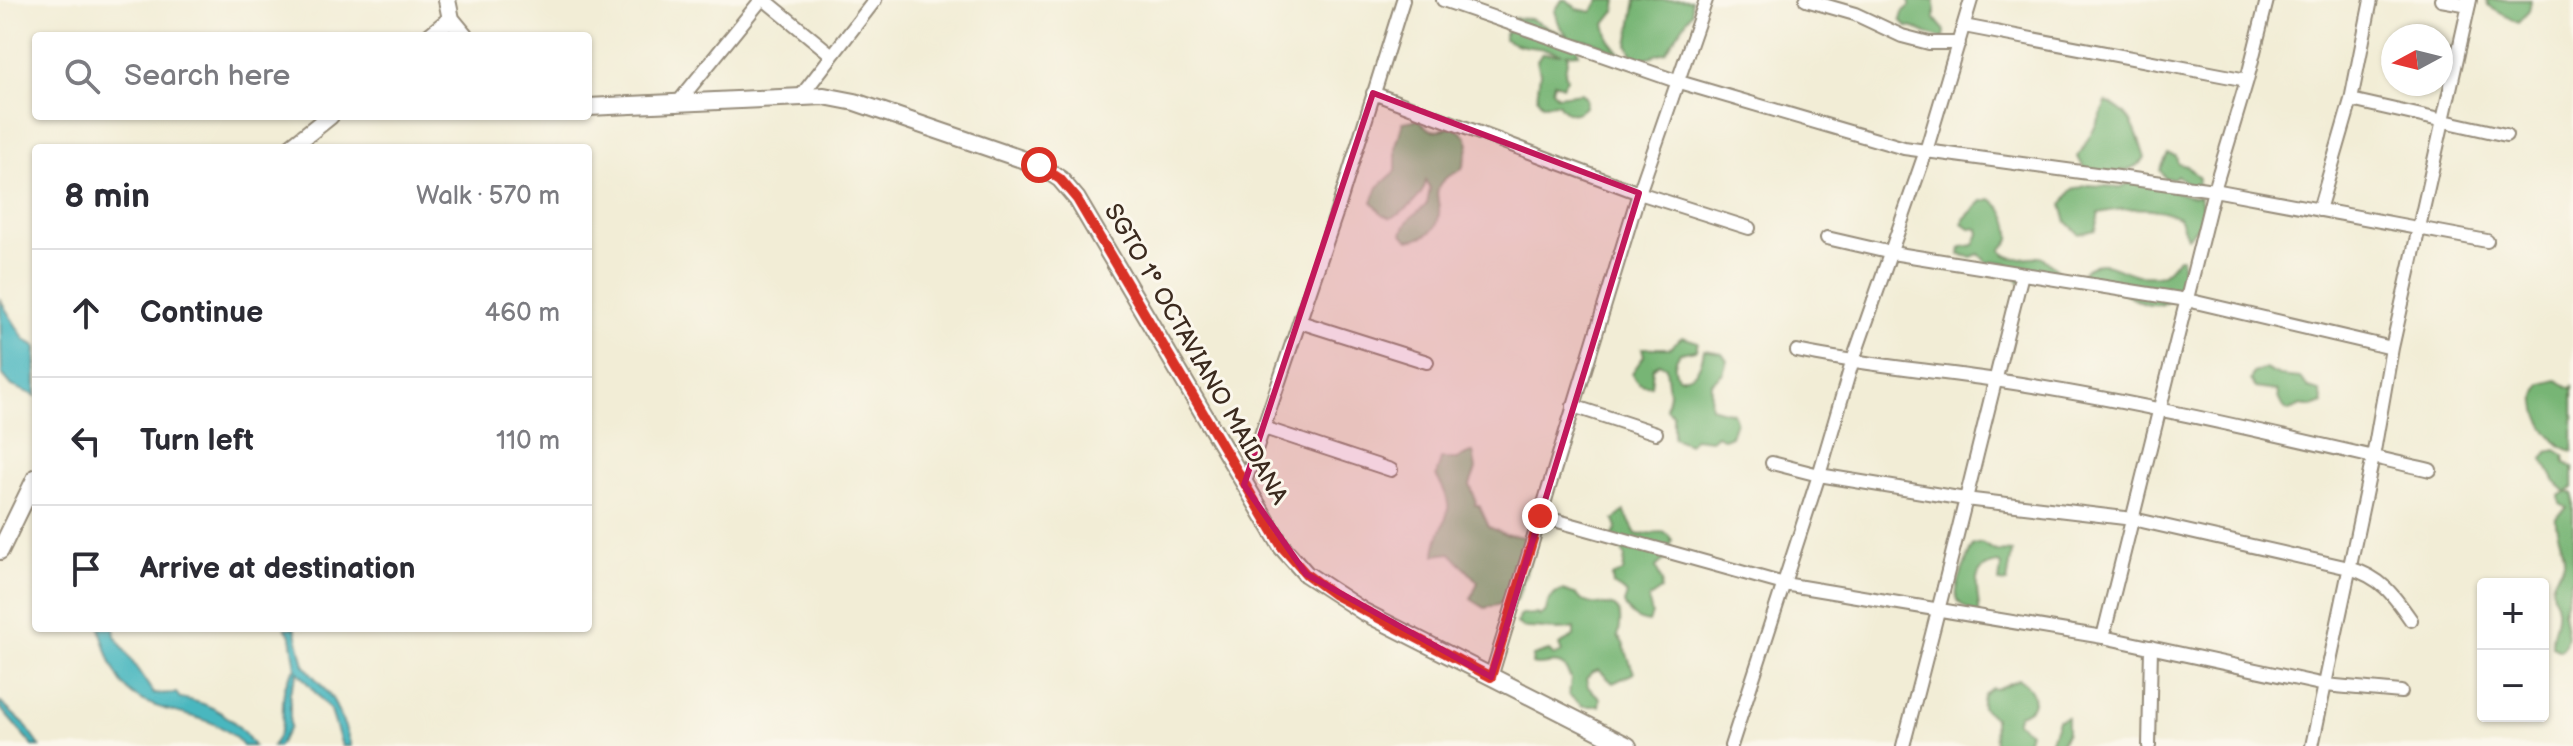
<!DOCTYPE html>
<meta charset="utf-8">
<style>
body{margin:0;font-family:"Balsamiq Sans",sans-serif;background:#f2f2f3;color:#2b2b33}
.controls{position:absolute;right:24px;bottom:24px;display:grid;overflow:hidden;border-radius:8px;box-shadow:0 2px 6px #0004}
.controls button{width:72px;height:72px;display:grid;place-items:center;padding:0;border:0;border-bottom:2px solid #e1e1e2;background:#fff;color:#2b2b33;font:40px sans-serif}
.compass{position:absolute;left:2381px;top:24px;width:72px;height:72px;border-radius:50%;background:#fff;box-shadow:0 2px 6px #0004;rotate:263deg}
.stop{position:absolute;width:24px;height:24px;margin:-18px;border:6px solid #d93025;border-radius:50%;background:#fff}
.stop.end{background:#d93025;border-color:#fff;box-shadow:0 2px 8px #0008}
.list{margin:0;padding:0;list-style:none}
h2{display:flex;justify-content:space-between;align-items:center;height:104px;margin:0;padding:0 32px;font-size:34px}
h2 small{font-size:26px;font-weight:400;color:#7c7c81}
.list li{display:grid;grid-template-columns:52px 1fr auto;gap:24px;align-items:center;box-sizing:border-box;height:128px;padding:0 32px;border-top:2px solid #e1e1e2}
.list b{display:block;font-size:30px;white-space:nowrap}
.list em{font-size:26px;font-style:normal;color:#7c7c81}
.icon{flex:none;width:44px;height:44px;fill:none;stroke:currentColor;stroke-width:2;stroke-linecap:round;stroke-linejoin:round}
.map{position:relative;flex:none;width:2573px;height:746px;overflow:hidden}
.search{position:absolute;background:#fff;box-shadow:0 2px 6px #0004;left:32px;top:32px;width:560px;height:88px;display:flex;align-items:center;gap:20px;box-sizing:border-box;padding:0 28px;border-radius:8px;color:#7c7c81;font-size:30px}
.panel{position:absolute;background:#fff;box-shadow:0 2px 6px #0004;left:32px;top:144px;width:560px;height:488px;border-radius:8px}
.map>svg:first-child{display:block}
.forest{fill:#77b575;stroke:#59704a;stroke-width:2}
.water{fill:#48b7bf;stroke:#42706e;stroke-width:2}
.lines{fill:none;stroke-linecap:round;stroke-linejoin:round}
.minor-casing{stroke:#968c7a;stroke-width:16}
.secondary-casing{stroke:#968c7a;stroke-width:20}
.minor{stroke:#fff;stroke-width:12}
.secondary{stroke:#fff;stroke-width:16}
.route{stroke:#d93025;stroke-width:10}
.marked{fill:#c2185b;fill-opacity:0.2;stroke:#c2185b;stroke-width:6;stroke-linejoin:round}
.labels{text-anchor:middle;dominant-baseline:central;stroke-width:6;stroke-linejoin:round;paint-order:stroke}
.street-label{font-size:24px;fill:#3b2a1e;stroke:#fbf7ec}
</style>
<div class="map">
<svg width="2573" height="746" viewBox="0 0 2573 746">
<rect width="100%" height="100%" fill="#fbf7ec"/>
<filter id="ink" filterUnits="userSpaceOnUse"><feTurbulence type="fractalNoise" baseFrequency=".0125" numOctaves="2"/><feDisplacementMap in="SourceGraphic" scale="16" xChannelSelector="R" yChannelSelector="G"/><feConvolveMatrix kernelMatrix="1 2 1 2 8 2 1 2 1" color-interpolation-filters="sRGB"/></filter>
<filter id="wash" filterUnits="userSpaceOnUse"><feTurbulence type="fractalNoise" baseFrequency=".006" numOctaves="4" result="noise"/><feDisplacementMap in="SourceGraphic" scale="32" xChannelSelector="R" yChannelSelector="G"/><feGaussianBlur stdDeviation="1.8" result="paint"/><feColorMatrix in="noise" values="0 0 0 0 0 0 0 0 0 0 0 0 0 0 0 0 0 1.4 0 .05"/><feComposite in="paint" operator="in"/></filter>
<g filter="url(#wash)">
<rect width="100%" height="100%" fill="#f2edd6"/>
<path class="forest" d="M 1562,0 L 1567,0 L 1577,9 L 1592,12 L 1600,0 L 1617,0 L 1615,11 L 1605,24 L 1609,39 L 1620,53 L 1589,40 L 1573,39 L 1579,53 L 1565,54 L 1568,55 L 1565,72 L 1567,79 L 1562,86 L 1554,82 L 1552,90 L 1557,96 L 1582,93 L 1586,99 L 1585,107 C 1575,117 1565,115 1558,103 L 1542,104 L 1537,98 L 1540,73 L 1537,60 L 1542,53 L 1562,54 C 1543,45 1522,50 1504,39 L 1504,35 L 1515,22 L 1514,18 L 1531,19 L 1570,38 L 1560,27 L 1555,11 Z
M 1636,0 L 1691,0 L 1692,12 L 1666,52 L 1635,61 L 1628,45 Z
M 1910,0 L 1935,0 L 1935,19 L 1945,31 L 1944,39 C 1929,37 1920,27 1907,27 L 1901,20 L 1903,12 L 1910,6 Z
M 2487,0 L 2531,0 L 2529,11 L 2518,23 L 2488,6 Z
M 2106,102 C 2134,113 2136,133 2145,158 C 2131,175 2108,173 2086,172 L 2078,157 L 2100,118 Z
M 1419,119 C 1430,135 1437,131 1453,126 L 1466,136 L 1469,144 L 1462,169 C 1453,175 1442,177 1438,188 C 1436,194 1438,201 1439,207 C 1441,230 1428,237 1409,240 L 1402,234 C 1407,215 1415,217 1427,204 L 1430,188 L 1426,181 C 1423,197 1406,212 1391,218 L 1383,215 L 1372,202 L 1378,187 L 1396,171 L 1396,146 L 1403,122 Z
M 2168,154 L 2176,156 L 2178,164 L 2187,166 L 2199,178 L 2198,186 L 2190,186 L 2177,175 L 2174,178 L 2165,178 L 2160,170 Z
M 2137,180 C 2148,186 2157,186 2169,189 C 2182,193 2184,197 2200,197 C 2206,216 2202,225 2187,237 L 2179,217 C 2156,205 2124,208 2099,213 L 2095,230 L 2079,234 L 2067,222 L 2062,205 L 2072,190 L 2088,185 L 2121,187 Z
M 1991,199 C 2005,209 2011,223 2010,240 L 2001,250 C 2014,264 2023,255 2039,257 C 2045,258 2051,264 2056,268 L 2057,272 L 2052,278 L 2019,282 C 2012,263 2007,259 1987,263 L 1979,254 L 1971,257 L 1960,255 L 1961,247 L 1974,245 L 1979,234 L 1978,229 L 1970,228 L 1963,223 L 1964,219 L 1982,201 Z
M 2178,258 L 2182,258 C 2185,281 2174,312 2145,304 C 2137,302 2130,295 2122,292 C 2110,287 2097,284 2084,280 L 2083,271 C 2102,255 2118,271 2138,275 C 2147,276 2155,275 2164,274 Z
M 1682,337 L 1698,342 L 1696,350 L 1680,353 C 1674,362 1673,367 1678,377 C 1697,379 1701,366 1704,350 L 1722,353 L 1727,360 L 1723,373 L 1711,383 C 1711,413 1704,405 1733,413 L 1736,421 L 1731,436 L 1724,439 L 1717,435 L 1711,440 L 1694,438 L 1689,444 L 1673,438 L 1673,414 L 1666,409 L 1669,393 L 1666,367 L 1659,363 L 1653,368 L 1651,385 C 1641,386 1636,383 1632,373 L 1644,356 L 1642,348 L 1669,348 Z
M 2265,369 L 2279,376 L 2300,378 L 2308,388 L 2320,391 L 2323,403 L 2312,407 L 2301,405 L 2289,411 C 2280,406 2279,401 2277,391 L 2255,388 L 2250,381 L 2253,373 Z
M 2557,380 L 2571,388 L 2573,386 L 2573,451 C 2555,448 2537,421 2536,403 C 2535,396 2538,390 2541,384 Z
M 2556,450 L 2564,455 L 2565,463 L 2573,467 L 2573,487 L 2567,491 L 2573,493 L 2573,575 L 2563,612 L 2567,636 L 2565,644 L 2560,650 L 2552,646 C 2551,632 2559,621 2557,608 C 2556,598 2550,595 2553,583 C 2555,575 2563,569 2564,561 C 2565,544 2554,532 2556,517 L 2567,508 L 2560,504 L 2559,496 L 2566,492 L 2555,482 L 2543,459 L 2548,452 Z
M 1473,452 L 1476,469 L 1470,485 L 1476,500 L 1475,505 L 1479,505 L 1489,527 L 1504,534 L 1537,539 L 1517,600 L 1485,608 L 1471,599 L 1478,582 L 1451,553 L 1435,555 C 1437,518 1463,517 1436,476 L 1441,459 L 1457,459 Z
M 1624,511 L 1636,534 C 1650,538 1662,524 1672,540 L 1668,556 L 1656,567 L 1662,582 L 1661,590 L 1648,599 L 1652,614 L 1649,622 C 1636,620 1629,615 1624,603 L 1627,594 L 1613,585 L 1612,576 L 1623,572 L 1625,556 L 1621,549 L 1613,546 L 1612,537 L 1617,528 L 1614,520 Z
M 1981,543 L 1996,551 L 2012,552 L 2007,583 L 1999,582 L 2001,566 L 1999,563 C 1964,567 1981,596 1979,614 C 1951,605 1954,594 1963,569 C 1967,561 1968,553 1973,545 Z
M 1562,590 L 1578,595 C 1592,618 1630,585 1618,637 L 1623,643 L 1634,673 L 1613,683 L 1599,670 L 1591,673 L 1586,679 L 1588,687 L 1600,698 L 1599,706 L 1583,706 L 1569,695 L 1571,678 C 1568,675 1567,670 1564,667 C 1555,659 1542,668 1532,664 L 1533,656 L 1549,651 L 1554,656 L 1562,653 L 1559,645 L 1574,637 L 1574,628 C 1558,633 1541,627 1524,628 L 1517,623 L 1521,615 L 1538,614 L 1539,616 L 1546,612 C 1547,601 1552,595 1562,590 Z
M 2019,679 C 2034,689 2042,706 2019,714 L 2016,722 L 2030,732 L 2026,746 L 1995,746 L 1994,717 L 1982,708 C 1981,698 1983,693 1992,688 L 1996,689 Z
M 2067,717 L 2067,732 L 2060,746 L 2049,746 L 2058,720 Z"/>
<path class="water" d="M 0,300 L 25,340 L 36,346 L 36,396 L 12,386 L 2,374 Z
M 100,628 L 114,628 L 115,636 L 154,694 L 176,693 L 180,698 C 212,703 237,719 254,746 L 243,746 C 216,710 166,719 132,694 C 115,681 105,648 100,628 Z
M 285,628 L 295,628 L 304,665 L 332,698 L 345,727 L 351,746 L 342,746 L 331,711 L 298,672 L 290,692 L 290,727 L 278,746 L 272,746 C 294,719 271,695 296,668 L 291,636 Z
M 0,702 L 25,725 L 40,746 L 33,746 L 0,708 Z"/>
</g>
<g filter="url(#ink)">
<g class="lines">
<defs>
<path id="minor" d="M 765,0 L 832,55
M 1443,0 L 1679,82 L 1904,148 L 2214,190 L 2487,241
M 1806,0 L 1855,14 L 1902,36 L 1929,43 L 1959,43
M 2441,0 L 2469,5
M 1964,26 L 2247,80
M 1373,93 L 1639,193 L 1749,228
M 801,96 L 875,0
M 2351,100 L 2506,135
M 676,105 L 761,0
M 2319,210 L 2351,100 L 2371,0
M 1827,238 L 1892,253 L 2187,300 L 2392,348
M 1300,322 L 1427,362
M 1797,351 C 1863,365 1929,370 1995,380 C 2142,402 2286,437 2430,470
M 1573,406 L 1656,433
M 1264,428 L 1391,470
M 1772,463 L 1819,475 L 1965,499 L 2133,519 L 2349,568 C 2381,577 2393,594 2411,620
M 1244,485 L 1339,205 L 1403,0
M 1540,516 L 1784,584 L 2103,637 L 2325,685 L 2401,692
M 2103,637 L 2214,190 L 2247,80 L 2267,0
M 1491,677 L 1639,193 L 1706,0
M 1731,746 L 1819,475 L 1852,363 L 1926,151 L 1971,0
M 1903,746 C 1945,589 1982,431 2022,274
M 2149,746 L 2151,647
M 2312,746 L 2373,457 L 2392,348 L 2470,0"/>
<path id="secondary" d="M 447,0 L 451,19 L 465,36
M 430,36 L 451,19
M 588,107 L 824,96 L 855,102 L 1039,165 L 1060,179 L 1077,199 L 1282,547 L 1306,574 L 1364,612 L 1628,746
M 290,148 L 330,116
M 0,551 L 36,477"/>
</defs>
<use href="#minor" class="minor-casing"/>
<use href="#secondary" class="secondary-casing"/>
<use href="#minor" class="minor"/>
<use href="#secondary" class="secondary"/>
</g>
</g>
<g class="lines" filter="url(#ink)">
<path class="route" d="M 1039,165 L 1060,179 L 1077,199 L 1282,547 L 1306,574 L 1333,594 L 1491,677 L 1540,516"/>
</g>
<path class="marked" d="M 1373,93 L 1639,193 L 1491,677 L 1306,574 L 1244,485 Z"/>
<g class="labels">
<g class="street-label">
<text transform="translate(1196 354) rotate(60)">SGTO 1° OCTAVIANO MAIDANA</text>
</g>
</g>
</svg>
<div class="controls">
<button>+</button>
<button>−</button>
</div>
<svg class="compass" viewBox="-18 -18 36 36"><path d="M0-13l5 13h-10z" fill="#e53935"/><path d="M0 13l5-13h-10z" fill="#7c7c81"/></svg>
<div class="stop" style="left:1039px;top:165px"></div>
<div class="stop end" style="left:1540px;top:516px"></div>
<div class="search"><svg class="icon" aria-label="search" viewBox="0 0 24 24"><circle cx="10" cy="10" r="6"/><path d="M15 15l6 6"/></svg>Search here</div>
<section class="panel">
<h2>8 min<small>Walk · 570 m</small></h2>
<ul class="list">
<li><svg class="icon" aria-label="ahead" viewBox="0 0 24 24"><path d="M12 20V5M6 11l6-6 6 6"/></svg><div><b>Continue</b></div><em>460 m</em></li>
<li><svg class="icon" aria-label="left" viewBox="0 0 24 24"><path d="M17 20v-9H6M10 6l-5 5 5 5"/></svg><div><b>Turn left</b></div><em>110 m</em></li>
<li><svg class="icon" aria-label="arrive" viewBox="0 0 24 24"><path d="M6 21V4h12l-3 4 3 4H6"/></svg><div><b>Arrive at destination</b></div></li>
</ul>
</section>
</div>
